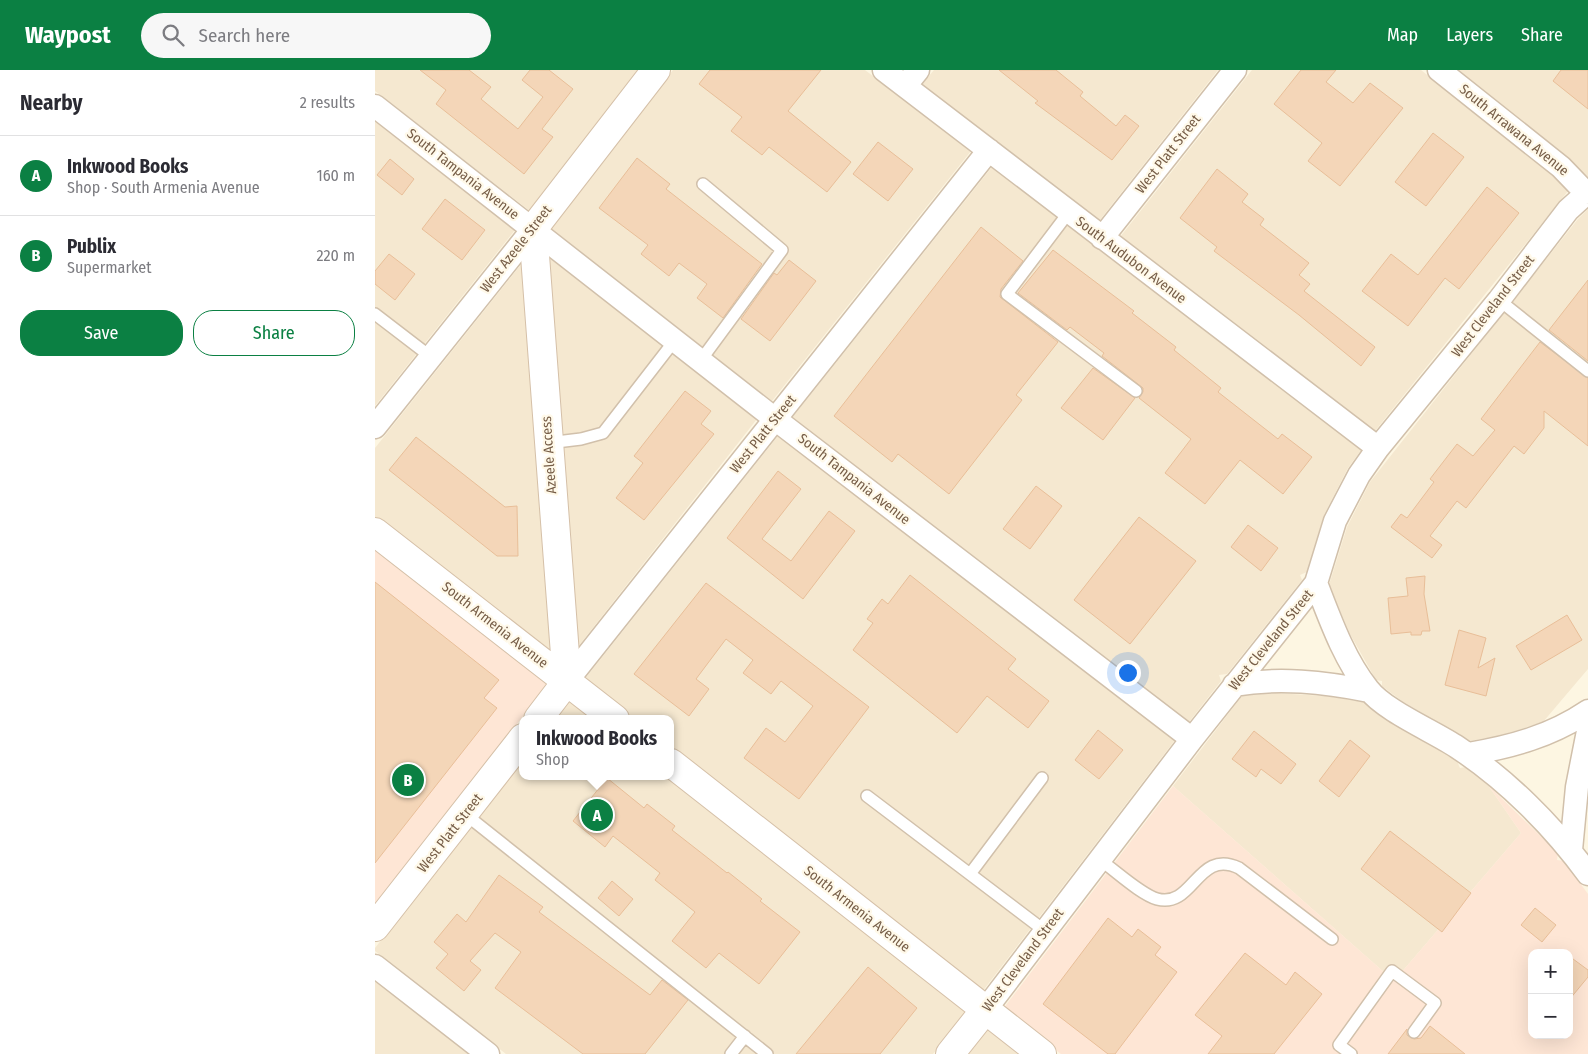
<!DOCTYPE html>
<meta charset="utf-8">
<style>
body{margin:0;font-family:"Fira Sans Condensed",sans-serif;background:#f7f7f7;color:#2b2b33}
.controls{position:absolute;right:15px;bottom:15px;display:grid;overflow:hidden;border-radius:10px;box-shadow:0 5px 20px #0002}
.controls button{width:45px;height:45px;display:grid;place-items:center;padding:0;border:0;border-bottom:1px solid #e1e1e2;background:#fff;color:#2b2b33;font:25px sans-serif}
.you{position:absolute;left:752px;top:602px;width:18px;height:18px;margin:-12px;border:4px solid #fff;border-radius:50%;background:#1a73e8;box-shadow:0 0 0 8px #1a73e833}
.badge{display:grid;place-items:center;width:32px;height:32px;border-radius:50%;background:#0b8043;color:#fff;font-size:16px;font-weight:700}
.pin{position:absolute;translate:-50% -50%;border:2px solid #fff;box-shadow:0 1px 5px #0006}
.popup{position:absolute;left:144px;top:645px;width:155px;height:65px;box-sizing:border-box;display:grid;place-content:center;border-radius:10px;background:#fff;filter:drop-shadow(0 1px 4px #0005);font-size:16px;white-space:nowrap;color:#7c7c81}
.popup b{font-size:19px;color:#2b2b33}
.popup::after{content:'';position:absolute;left:50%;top:100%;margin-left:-10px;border:10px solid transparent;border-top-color:#fff}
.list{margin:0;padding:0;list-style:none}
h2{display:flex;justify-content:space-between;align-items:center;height:65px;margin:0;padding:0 20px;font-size:21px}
h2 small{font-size:16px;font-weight:400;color:#7c7c81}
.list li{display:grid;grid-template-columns:32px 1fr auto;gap:15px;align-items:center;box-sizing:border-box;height:80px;padding:0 20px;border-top:1px solid #e1e1e2}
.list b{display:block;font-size:19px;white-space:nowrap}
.list p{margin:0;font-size:16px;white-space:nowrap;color:#7c7c81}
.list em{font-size:16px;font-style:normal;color:#7c7c81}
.actions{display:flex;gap:10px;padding:15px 20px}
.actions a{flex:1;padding:11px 0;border:1px solid #0b8043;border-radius:20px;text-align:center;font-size:18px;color:#0b8043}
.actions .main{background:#0b8043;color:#fff}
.icon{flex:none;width:28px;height:28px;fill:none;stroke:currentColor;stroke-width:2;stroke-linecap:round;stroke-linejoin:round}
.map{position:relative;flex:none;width:1213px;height:984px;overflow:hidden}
header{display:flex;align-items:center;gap:30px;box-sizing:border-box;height:70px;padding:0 25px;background:#0b8043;color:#fff}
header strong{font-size:24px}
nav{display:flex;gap:28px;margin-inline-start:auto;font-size:18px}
.search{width:350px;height:45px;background:#f7f7f7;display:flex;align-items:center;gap:12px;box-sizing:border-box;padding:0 18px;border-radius:28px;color:#7c7c81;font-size:19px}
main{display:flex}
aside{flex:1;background:#fff}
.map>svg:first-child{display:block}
.residential{fill:#f5e8d0}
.commercial{fill:#fee6d5;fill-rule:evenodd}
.building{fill:#f4d6b8;stroke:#e8be98}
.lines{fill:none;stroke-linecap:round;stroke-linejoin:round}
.lane-casing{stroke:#d1c0ab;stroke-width:14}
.street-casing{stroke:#d1c0ab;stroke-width:25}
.secondary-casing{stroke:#d5c0a8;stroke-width:30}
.lane{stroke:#fff;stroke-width:11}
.street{stroke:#fff;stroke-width:22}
.secondary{stroke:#fff;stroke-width:28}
.labels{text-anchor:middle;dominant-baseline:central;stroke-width:4.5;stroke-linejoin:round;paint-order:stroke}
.street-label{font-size:14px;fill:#765d47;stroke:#fff9e9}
</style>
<header>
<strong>Waypost</strong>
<div class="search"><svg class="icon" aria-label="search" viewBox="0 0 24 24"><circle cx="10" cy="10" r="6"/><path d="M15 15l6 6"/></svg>Search here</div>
<nav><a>Map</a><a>Layers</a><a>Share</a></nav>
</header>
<main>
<aside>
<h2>Nearby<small>2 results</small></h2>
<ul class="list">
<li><span class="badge">A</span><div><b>Inkwood Books</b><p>Shop · South Armenia Avenue</p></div><em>160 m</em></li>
<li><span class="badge">B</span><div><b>Publix</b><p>Supermarket</p></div><em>220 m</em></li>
</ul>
<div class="actions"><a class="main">Save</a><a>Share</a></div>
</aside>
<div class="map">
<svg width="1213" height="984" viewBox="0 0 1213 984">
<rect width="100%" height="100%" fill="#fdf6e2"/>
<path class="residential" d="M 0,0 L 265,0 L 155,141 L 0,21 Z
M 298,0 L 490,0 L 596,81 L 397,331 L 175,158 Z
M 559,0 L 843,0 L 724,151 L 547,14 Z
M 877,0 L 1046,0 L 1178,106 L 1193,121 L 1000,361 L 745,167 Z
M 1083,0 L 1213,0 L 1213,107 L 1193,88 Z
M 0,50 L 140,160 L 0,336 Z
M 617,97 L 986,380 L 973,398 L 949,445 L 932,502 L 925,505 L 927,510 L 852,604 L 844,605 L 846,611 L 814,652 L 417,348 Z
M 1213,139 L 1213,599 L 1168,652 L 1124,666 L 1094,671 L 1027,631 L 1007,616 L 1007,611 L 1001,610 L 975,564 L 954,515 L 972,457 L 995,412 L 1203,149 Z
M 172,185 L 382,349 L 202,578 Z
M 148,192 L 160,372 L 178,586 L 0,448 L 0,378 Z
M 403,366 L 800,670 L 607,922 L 296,678 L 296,649 L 258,649 L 209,610 Z
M 900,623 L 950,626 L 989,632 L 1015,651 L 1082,691 L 1085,698 L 1091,697 L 1113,715 L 1146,763 L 1019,911 L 798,716 L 867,626 Z
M 195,629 L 221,649 L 180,649 Z
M 148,690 L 148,706 L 294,706 L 593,941 L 558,984 L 131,984 L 0,881 L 0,878 Z
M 0,911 L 94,984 L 0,984 Z
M 614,957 L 645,984 L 592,984 Z"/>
<path class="commercial" d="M 0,477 L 174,613 L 0,836 Z
M 1113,715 L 1183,783 L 1182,790 L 1189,791 L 1213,824 L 1213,984 L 686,984 L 628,939 L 798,716 L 1019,911 L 1146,763 ZM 1157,883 L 1194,883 L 1194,965 L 1157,965 Z"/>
<path class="building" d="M 45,0 L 94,0 L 116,17 L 106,29 L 143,59 L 168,27 L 147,10 L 155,0 L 174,0 L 198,19 L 167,59 L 178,67 L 149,104 L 61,34 L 71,20 Z
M 335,0 L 446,0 L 413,41 L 476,92 L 452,122 L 394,77 L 387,85 L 356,61 L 367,47 L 324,14 Z
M 624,0 L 681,0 L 708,22 L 705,26 L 741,56 L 750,45 L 764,56 L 737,90 L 660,33 L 663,31 Z
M 926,0 L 961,0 L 951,12 L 978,33 L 995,13 L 1028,38 L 965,116 L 933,91 L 947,73 L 899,34 Z
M 1186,0 L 1213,0 L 1213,39 L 1178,11 Z
M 1058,63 L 1089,87 L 1051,136 L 1020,112 Z
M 503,72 L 538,99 L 513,131 L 478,104 Z
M 262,88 L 295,114 L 291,119 L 387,194 L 348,248 L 322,228 L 332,214 L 304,193 L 294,206 L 266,184 L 273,175 L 224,138 Z
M 15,89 L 39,109 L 27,125 L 2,105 Z
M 842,99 L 873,124 L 867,132 L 889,149 L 885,155 L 934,193 L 924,205 L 935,214 L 929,221 L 1000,277 L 986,296 L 924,245 L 839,181 L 842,177 L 805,148 Z
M 1112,117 L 1144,143 L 1084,219 L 1070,208 L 1033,256 L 987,221 L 1016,184 L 1043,205 Z
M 70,129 L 110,160 L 87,190 L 47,159 Z
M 606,157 L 648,191 L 626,219 L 625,227 L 683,272 L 641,325 L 647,330 L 574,424 L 523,384 L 517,392 L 459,346 Z
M 678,180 L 759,241 L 757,243 L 801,277 L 799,280 L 846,318 L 843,322 L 903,369 L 907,364 L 937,387 L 908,424 L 865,390 L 830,434 L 790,403 L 816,369 L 764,328 L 768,322 L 768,318 L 727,286 L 729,283 L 695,257 L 692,260 L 643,223 Z
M 14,184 L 40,204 L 20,230 L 0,214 L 0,201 Z
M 414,190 L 441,211 L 395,271 L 366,249 L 399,203 L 402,205 Z
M 1213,210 L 1213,291 L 1174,260 Z
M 1165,272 L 1213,308 L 1213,376 L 1169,341 L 1169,358 L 1149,384 L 1139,376 L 1091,438 L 1082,431 L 1055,466 L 1067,475 L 1057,488 L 1016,457 L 1026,444 L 1032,448 L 1059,412 L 1055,409 L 1082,374 L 1098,386 L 1120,360 L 1106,349 Z
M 718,298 L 760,328 L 728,370 L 686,338 Z
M 310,321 L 336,341 L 326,354 L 339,364 L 269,450 L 241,428 L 268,393 L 259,386 Z
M 41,367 L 130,437 L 142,436 L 143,486 L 122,486 L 14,400 Z
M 403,401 L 426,419 L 387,469 L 416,491 L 454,441 L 480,461 L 428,529 L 352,468 Z
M 661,416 L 687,436 L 655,479 L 628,459 Z
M 764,447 L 821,491 L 755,574 L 699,530 Z
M 873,455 L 903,478 L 886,501 L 856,477 Z
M 535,505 L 641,589 L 633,599 L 674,631 L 653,658 L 612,626 L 582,663 L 478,580 L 498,553 L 492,549 L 507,529 L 513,534 Z
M 1050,506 L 1049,524 L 1055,561 L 1047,561 L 1046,565 L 1036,565 L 1036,562 L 1016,564 L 1013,528 L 1033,526 L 1031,508 Z
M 0,512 L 124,610 L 109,628 L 122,638 L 0,793 Z
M 331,513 L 494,637 L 424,729 L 369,688 L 391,658 L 410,672 L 438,636 L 406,611 L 396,624 L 368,603 L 378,590 L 351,569 L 321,609 L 334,619 L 314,646 L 259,604 Z
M 1192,545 L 1207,570 L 1156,600 L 1141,576 Z
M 1084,560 L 1111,568 L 1103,598 L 1120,588 L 1111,626 L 1070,615 Z
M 723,660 L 748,680 L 724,709 L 700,690 Z
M 879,661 L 921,694 L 906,714 L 886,699 L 881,707 L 857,689 Z
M 975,670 L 995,686 L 964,727 L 944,711 Z
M 232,708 L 269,738 L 272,734 L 300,756 L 297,760 L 352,803 L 353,802 L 387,829 L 385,831 L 425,862 L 384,914 L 344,883 L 331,898 L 297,871 L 320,842 L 280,810 L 285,803 L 238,766 L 230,777 L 198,751 Z
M 1015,761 L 1096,823 L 1067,862 L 986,799 Z
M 124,805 L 168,837 L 164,842 L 275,925 L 287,910 L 313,930 L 270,984 L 208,984 L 120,918 L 146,882 L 120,863 L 95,891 L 106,900 L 89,921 L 61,898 L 73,884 L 59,872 L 82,844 L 91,852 Z
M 237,811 L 258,829 L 244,846 L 223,828 Z
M 1160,838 L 1181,855 L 1167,872 L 1146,855 Z
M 733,848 L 757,867 L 763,859 L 786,877 L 780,885 L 802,902 L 740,984 L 733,984 L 668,934 Z
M 870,883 L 911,915 L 920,902 L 947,924 L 899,984 L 833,984 L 847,966 L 820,945 Z
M 1194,886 L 1213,900 L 1213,907 L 1194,930 Z
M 493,897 L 542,938 L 505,984 L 421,984 Z
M 1055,956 L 1090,984 L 1013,984 L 1032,959 L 1032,965 L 1039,969 L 1046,968 Z"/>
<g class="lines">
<defs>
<path id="lane" d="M 694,142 L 632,224 L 761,321
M 1124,230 L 1213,301
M 0,244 L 56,287
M 326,290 L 407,180 L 328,114
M 173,373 L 206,369 L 228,363 L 300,270
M 492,726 L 670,861
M 90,744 L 392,984
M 725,790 C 740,800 765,824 782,829 C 819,839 822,778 864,798 L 957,869
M 595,804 L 667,708
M 356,984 L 370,966
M 976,984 L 964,975 L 1017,901 L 1060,933 L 1039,962"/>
<path id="street" d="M 509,0 L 1003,378
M 1064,0 L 1186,97 L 1211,123
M 530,16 L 543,0
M 0,36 L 400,349 L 817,669
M 727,168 L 860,0
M 0,357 L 158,159
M 941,513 C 955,549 969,589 993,619 C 1010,641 1058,661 1082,677 C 1132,710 1178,756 1213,804
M 192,611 L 614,80
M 859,615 C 904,607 949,612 994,621
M 1093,684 C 1136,677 1176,666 1213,641
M 1196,780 L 1202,717 L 1213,661
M 0,896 L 113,984
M 610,940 L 817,669 L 941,513 L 960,451 L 984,405 L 1003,378 L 1124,230 L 1193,140 L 1213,122"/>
<path id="secondary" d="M 0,462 L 240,649
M 192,611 L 158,159 L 281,0
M 163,649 L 192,611
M 296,693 L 667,984
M 0,857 L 148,668
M 575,984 L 610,940"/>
</defs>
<use href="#lane" class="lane-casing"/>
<use href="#street" class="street-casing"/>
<use href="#secondary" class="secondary-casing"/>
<use href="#lane" class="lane"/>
<use href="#street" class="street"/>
<use href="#secondary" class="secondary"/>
</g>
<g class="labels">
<g class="street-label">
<text transform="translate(1139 60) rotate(39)">South Arrawana Avenue</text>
<text transform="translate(793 84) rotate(-52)">West Platt Street</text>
<text transform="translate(88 104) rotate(38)">South Tampania Avenue</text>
<text transform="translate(141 179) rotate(-52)">West Azeele Street</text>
<text transform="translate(756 190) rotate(37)">South Audubon Avenue</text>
<text transform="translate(1118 236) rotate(-52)">West Cleveland Street</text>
<text transform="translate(388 364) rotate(-51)">West Platt Street</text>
<text transform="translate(174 385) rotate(-94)">Azeele Access</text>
<text transform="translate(479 409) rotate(38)">South Tampania Avenue</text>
<text transform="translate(120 555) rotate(38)">South Armenia Avenue</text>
<text transform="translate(896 570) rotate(-51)">West Cleveland Street</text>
<text transform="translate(75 763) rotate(-52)">West Platt Street</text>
<text transform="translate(482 839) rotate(38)">South Armenia Avenue</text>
<text transform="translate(648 890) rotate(-53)">West Cleveland Street</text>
</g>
</g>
</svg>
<div class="controls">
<button>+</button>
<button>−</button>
</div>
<div class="you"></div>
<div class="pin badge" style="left:222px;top:745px">A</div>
<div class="popup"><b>Inkwood Books</b>Shop</div>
<div class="pin badge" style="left:33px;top:710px">B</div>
</div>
</main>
